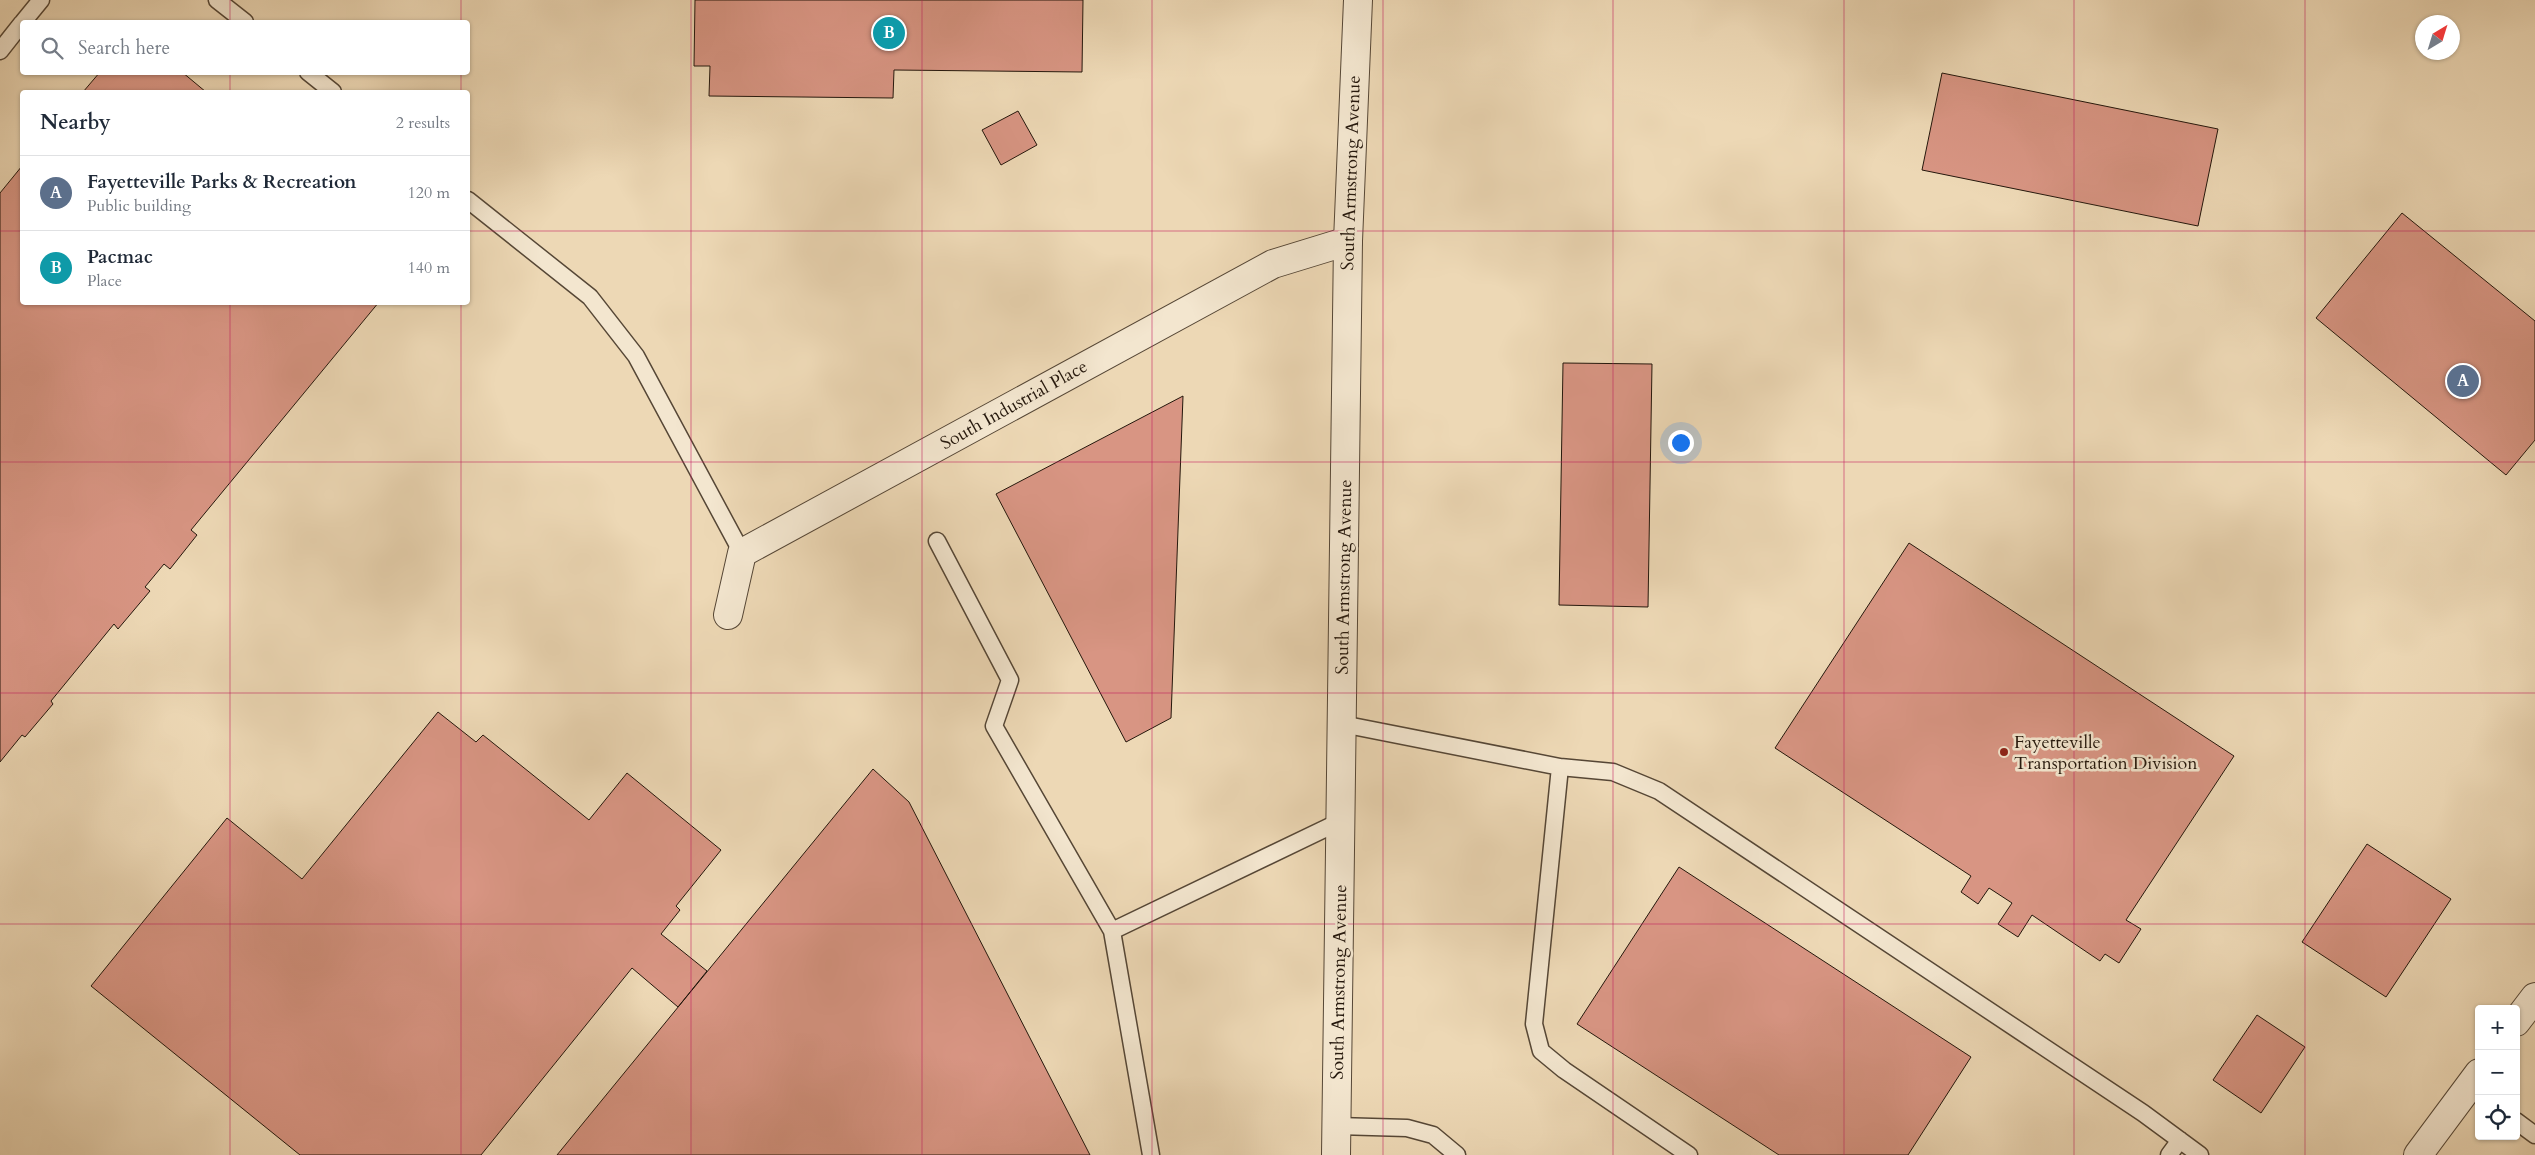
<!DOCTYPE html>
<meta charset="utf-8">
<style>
body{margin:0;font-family:Cardo,serif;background:#f6f6f7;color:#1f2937}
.controls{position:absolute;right:15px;bottom:15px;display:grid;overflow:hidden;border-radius:5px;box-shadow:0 1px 4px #0004}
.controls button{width:45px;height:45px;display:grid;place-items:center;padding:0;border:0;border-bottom:1px solid #e0e1e3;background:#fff;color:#1f2937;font:25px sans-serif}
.compass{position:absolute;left:2415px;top:15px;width:45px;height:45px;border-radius:50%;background:#fff;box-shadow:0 1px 4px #0004;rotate:38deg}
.you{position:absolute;left:1680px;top:442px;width:18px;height:18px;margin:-12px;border:4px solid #fff;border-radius:50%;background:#1a73e8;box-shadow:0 0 0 8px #1a73e833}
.badge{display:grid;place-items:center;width:32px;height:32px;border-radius:50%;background:#ea580c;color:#fff;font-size:16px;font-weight:700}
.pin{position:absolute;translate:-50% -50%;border:2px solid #fff;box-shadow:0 1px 5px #0006}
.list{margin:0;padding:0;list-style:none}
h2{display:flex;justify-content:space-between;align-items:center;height:65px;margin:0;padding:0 20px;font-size:21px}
h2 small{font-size:16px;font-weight:400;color:#747a83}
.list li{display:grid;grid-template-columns:32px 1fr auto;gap:15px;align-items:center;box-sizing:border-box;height:75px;padding:0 20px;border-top:1px solid #e0e1e3}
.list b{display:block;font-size:19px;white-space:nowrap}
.list p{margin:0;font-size:16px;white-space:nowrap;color:#747a83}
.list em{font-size:16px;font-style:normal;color:#747a83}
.icon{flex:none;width:28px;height:28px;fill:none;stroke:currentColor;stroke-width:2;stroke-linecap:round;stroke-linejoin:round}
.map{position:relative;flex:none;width:2535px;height:1155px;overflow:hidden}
.search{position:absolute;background:#fff;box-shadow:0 1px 4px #0004;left:20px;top:20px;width:450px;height:55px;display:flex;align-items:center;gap:12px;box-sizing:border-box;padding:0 18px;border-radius:5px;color:#747a83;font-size:19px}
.panel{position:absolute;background:#fff;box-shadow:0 1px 4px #0004;left:20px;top:90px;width:450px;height:215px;border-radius:5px}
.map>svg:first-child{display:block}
.building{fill:#d89583;stroke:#24170c}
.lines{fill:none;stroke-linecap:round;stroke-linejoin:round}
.service-casing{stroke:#564736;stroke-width:19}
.minor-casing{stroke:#564736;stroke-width:30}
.tertiary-casing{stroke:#564736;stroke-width:30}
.service{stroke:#f3e6cf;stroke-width:16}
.minor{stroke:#f3e6cf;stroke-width:28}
.tertiary{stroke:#f3e6cf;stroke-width:28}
.grid{fill:none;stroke:#c2185b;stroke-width:1;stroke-opacity:0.55}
.poi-dot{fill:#8f2418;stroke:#f3e6cf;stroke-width:2}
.labels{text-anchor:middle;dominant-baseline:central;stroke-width:5;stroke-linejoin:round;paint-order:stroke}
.street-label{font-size:18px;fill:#24170c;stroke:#f3e6cf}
.poi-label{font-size:18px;fill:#24170c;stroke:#f3e6cf;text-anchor:start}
</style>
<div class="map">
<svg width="2535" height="1155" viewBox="0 0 2535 1155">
<rect width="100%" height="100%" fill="#edd8b5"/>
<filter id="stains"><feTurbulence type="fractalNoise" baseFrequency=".004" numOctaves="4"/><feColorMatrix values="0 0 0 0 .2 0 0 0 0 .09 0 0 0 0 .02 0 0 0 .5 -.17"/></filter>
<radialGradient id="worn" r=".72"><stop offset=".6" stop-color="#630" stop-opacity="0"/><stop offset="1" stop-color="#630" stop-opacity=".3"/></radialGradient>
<path class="building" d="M 695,0 L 1083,0 L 1082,72 L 894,70 L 893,98 L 709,96 L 710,66 L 694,66 Z
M 100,72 L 182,72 L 206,92 L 83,92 Z
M 1942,73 L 2218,129 L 2198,226 L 1922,170 Z
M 1018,111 L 1037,145 L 1001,165 L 982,130 Z
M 22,166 L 22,302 L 379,302 L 191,530 L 197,535 L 170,569 L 164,564 L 145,587 L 150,591 L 118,629 L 114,624 L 51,701 L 53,704 L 25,737 L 22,735 L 0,762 L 0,193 Z
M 2402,213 L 2535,321 L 2535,440 L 2506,475 L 2316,318 Z
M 1563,363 L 1652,364 L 1648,607 L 1559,605 Z
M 1183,396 L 1171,718 L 1126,742 L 996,494 Z
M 1909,543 L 2234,756 L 2126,920 L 2141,929 L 2119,963 L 2105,954 L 2100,961 L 2032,915 L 2018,937 L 1998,924 L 2012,903 L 1989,888 L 1978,904 L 1961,892 L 1971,876 L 1775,748 Z
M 438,712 L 476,742 L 483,735 L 589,820 L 627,773 L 721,850 L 676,906 L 680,910 L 661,934 L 707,971 L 678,1007 L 632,968 L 481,1155 L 300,1155 L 91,986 L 227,818 L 302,879 Z
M 873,769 L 909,802 L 1090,1155 L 557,1155 Z
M 2367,844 L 2451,899 L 2386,997 L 2302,942 Z
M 1679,867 L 1971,1057 L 1908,1155 L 1779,1155 L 1577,1024 Z
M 2257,1015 L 2305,1047 L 2261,1113 L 2213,1080 Z"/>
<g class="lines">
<defs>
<path id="service" d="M 217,0 L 245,22
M 23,22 L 41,0
M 0,51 L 22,23
M 308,72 L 333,92
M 468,200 L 590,297 L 636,356 L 742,553
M 937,541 L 1010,680 L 994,726 L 1112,931 L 1341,821
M 1342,724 L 1560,767 L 1613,772 L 1659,791 L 2143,1113 L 2200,1155
M 1560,767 L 1534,1024 L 1541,1051 L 1564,1070 L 1689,1155
M 1112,931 L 1151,1155
M 2516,1121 L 2535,1135
M 1337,1126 L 1407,1128 L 1433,1135 L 1457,1155
M 2169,1155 L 2180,1140"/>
<path id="minor" d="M 728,615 L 742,553 L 1273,264 L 1348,241
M 2516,1022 L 2535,997
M 2418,1155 L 2479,1073"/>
<path id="tertiary" d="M 1336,1155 L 1348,241 L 1358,0"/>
</defs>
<use href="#service" class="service-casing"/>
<use href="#minor" class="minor-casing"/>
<use href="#tertiary" class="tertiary-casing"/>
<use href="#service" class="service"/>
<use href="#minor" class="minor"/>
<use href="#tertiary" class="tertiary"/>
</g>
<path class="grid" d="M 230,0 L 230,22M 461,0 L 461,22M 691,0 L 691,1155M 922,0 L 922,1155M 1152,0 L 1152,1155M 1383,0 L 1383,1155M 1613,0 L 1613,1155M 1844,0 L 1844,1155M 2074,0 L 2074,1155M 2305,0 L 2305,1155M 230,72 L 230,92M 461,72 L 461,92M 0,231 L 22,231M 468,231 L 2535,231M 230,302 L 230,1155M 461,302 L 461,1155M 0,462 L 2535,462M 0,693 L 2535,693M 0,924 L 2535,924"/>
<circle class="poi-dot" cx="2004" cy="752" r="5"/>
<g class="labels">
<g class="street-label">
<text transform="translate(1351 173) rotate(-88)">South Armstrong Avenue</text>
<text transform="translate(1014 405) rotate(-29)">South Industrial Place</text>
<text transform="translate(1344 577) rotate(-89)">South Armstrong Avenue</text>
<text transform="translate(1339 982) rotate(-89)">South Armstrong Avenue</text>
</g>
<g class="poi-label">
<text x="2014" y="742">Fayetteville<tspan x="2014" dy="21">Transportation Division</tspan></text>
</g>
</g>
<rect width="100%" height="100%" filter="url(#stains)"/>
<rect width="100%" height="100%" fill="url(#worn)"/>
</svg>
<div class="controls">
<button>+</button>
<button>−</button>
<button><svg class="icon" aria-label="locate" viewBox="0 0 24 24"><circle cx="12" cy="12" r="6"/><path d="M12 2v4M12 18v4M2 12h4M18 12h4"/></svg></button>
</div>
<svg class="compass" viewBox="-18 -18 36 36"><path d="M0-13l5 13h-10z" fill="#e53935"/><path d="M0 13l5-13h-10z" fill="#747a83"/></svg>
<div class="you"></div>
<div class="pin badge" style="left:2463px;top:381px;background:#5c6f8a">A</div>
<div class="pin badge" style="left:889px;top:33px;background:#0f9aa8">B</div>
<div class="search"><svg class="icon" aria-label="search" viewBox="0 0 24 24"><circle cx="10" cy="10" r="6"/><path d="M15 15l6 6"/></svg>Search here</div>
<section class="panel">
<h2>Nearby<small>2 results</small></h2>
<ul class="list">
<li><span class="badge" style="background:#5c6f8a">A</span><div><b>Fayetteville Parks &amp; Recreation</b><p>Public building</p></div><em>120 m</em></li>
<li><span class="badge" style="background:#0f9aa8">B</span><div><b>Pacmac</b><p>Place</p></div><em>140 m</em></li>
</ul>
</section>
</div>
